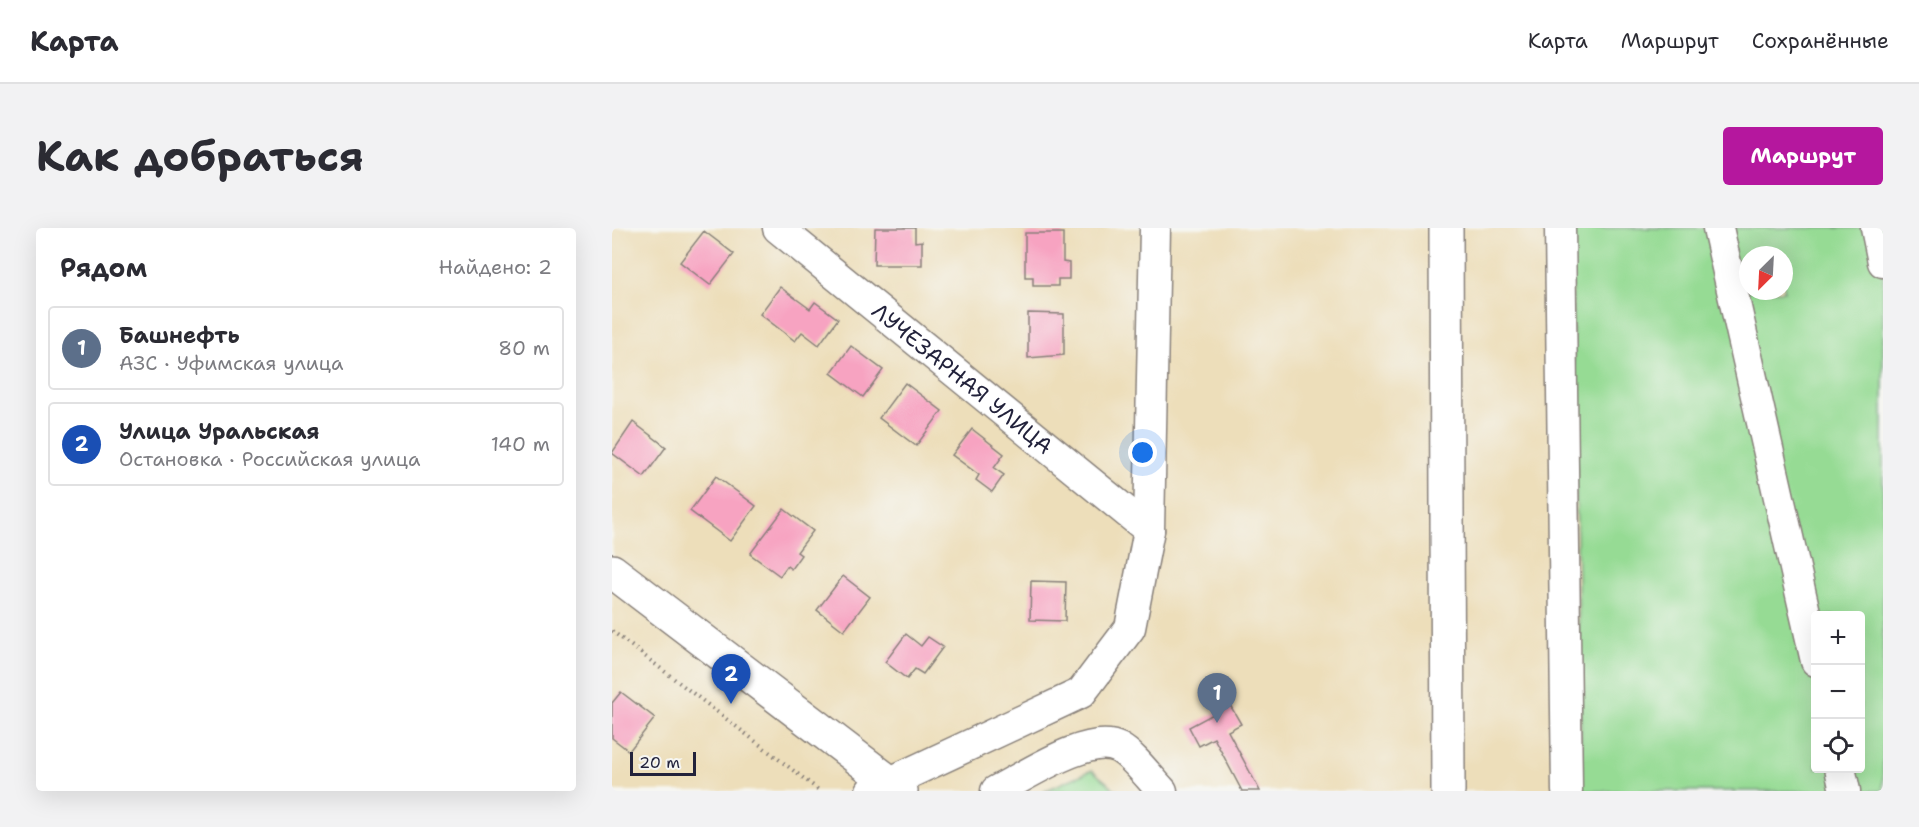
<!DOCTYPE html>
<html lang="ru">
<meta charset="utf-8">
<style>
body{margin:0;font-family:"Shantell Sans",sans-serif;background:#f2f2f3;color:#2b2b33}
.controls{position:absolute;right:18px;bottom:18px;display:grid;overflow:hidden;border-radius:6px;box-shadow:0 6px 24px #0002}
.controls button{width:54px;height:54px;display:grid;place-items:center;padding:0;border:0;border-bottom:2px solid #e1e1e2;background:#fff;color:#2b2b33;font:30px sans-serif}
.compass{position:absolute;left:1127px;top:18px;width:54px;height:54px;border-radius:50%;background:#fff;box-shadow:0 6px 24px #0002;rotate:204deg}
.scale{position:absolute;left:18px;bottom:15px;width:66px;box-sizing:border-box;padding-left:6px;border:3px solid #22223b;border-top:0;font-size:16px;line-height:21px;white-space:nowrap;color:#22223b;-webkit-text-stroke:4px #f6f6f2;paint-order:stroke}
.you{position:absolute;left:531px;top:225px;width:21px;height:21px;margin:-15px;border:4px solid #fff;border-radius:50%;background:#1a73e8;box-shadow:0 0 0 9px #1a73e833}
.badge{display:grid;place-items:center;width:39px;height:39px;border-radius:50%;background:#b5179e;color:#fff;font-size:20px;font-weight:700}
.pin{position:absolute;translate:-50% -50px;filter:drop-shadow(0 2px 3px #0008)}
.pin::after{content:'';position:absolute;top:32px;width:21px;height:18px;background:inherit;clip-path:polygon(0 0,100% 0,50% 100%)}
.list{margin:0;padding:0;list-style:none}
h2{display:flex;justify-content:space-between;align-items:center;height:78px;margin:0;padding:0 24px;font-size:26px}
h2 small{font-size:20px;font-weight:400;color:#7c7c81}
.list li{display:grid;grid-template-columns:39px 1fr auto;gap:18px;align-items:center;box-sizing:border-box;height:84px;margin:0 12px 12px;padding:0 12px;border:2px solid #e1e1e2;border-radius:6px}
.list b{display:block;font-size:22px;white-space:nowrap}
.list p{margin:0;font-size:20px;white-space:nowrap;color:#7c7c81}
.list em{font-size:20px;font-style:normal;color:#7c7c81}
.icon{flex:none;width:33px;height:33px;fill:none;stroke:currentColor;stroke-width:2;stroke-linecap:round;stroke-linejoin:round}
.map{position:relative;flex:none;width:1271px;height:563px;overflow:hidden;border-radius:6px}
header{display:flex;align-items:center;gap:36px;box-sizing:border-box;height:84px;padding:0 30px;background:#fff;border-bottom:2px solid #e1e1e2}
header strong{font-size:28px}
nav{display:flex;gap:33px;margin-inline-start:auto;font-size:21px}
.intro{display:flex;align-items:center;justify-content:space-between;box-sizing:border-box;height:144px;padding:0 36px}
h1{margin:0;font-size:42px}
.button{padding:15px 27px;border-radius:6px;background:#b5179e;color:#fff;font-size:21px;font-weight:700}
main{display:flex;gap:36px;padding:0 36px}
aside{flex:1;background:#fff;border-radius:6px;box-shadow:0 6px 24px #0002}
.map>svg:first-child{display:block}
.green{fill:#96db94;stroke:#5c7e68;stroke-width:1.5;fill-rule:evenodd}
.building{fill:#f7a3c1}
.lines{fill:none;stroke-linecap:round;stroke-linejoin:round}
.minor-casing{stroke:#88807a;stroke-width:33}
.major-casing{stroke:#88807a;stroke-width:36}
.path{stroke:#88807a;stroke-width:4;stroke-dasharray:1.5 4.5;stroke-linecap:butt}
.minor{stroke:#fff;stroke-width:30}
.major{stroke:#fff;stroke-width:33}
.labels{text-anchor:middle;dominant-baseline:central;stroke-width:6;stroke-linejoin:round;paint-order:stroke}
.street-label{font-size:22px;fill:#22223b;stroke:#f6f6f2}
</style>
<header>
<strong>Карта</strong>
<nav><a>Карта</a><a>Маршрут</a><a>Сохранённые</a></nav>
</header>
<div class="intro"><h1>Как добраться</h1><a class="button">Маршрут</a></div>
<main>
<aside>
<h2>Рядом<small>Найдено: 2</small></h2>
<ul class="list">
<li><span class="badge" style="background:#5c6f8a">1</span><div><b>Башнефть</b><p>АЗС · Уфимская улица</p></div><em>80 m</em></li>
<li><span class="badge" style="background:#1a4fb4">2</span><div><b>Улица Уральская</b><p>Остановка · Российская улица</p></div><em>140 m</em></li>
</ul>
</aside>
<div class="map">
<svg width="1271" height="563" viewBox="0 0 1271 563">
<rect width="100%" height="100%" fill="#f6f6f2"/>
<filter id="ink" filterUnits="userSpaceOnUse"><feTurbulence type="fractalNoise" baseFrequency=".0167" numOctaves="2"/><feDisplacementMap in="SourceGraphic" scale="12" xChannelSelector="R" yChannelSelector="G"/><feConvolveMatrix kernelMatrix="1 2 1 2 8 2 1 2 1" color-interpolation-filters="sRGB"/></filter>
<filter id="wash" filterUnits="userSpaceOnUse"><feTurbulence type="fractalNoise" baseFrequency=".008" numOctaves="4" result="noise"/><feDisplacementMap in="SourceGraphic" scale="24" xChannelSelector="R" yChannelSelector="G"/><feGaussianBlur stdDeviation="1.35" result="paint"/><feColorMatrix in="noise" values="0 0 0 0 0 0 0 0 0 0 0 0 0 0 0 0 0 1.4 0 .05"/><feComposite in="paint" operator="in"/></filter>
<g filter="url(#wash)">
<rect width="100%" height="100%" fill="#eddeba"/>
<path class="green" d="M 959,0 L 1271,0 L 1271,563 L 970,563 ZM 1136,27 L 1172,27 L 1172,63 L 1136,63 ZM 1204,388 L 1248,388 L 1248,540 L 1204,540 Z
M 480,542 L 505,563 L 432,563 Z"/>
<g id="blocks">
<path class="building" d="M 263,0 L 303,0 L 303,14 L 310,13 L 310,37 L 262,37 Z
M 92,3 L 122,26 L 98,57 L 68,34 Z
M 413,5 L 451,5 L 451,34 L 457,35 L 457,51 L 446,51 L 446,58 L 421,58 L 421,49 L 413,49 Z
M 168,59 L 198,81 L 203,74 L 226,91 L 207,117 L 190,104 L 183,113 L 148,86 Z
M 416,85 L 452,86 L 452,127 L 416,130 Z
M 239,118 L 271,142 L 251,169 L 219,145 Z
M 293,155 L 330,183 L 304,218 L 267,190 Z
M 21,194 L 54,219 L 32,249 L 0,225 Z
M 360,201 L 392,226 L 382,240 L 392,247 L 380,264 L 364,252 L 367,247 L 340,227 Z
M 104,248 L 144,278 L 118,313 L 78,283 Z
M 172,281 L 201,303 L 185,324 L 189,327 L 179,341 L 175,338 L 168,348 L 138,326 Z
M 231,348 L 258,369 L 232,403 L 205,382 Z
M 419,353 L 454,354 L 453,393 L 418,392 Z
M 294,406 L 309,418 L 316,409 L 331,419 L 311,446 L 303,441 L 295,451 L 273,434 Z
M 9,464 L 43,490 L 17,523 L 0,510 L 0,475 Z
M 618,477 L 629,496 L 616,503 L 648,563 L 630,563 L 602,510 L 587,518 L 577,499 Z"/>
</g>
</g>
<g filter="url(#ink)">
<use href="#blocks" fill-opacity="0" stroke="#88807a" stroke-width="1.5"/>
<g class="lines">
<defs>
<g id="minor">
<path id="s1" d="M 166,0 L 537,302"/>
<path d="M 948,0 L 955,563"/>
<path d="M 1106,0 L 1204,433"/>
<path d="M 1264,0 L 1271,34"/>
<path d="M 1228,540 L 1233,563"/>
<path d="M 259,563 L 469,465 L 518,400 L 537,302 L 543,0"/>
<path d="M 384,563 C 412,549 478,504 507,520 C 523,529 537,550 550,563"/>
</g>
<path id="major" d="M 834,0 L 836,563
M 0,343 L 289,563"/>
</defs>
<use href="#minor" class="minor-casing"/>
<use href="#major" class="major-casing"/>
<path class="path" d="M 0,403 L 208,563"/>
<use href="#minor" class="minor"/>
<use href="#major" class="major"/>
</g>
</g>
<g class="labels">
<g class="street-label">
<text stroke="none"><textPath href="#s1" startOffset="238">ЛУЧЕЗАРНАЯ УЛИЦА</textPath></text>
</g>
</g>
</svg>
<div class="controls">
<button>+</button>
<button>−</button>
<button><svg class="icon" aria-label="locate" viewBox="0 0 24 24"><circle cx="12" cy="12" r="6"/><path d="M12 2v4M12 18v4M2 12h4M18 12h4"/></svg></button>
</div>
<svg class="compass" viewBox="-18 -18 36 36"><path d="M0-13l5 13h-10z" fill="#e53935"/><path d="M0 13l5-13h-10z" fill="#7c7c81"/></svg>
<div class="scale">20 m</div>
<div class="you"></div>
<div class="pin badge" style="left:605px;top:495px;background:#5c6f8a">1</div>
<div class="pin badge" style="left:119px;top:476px;background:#1a4fb4">2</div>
</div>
</main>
